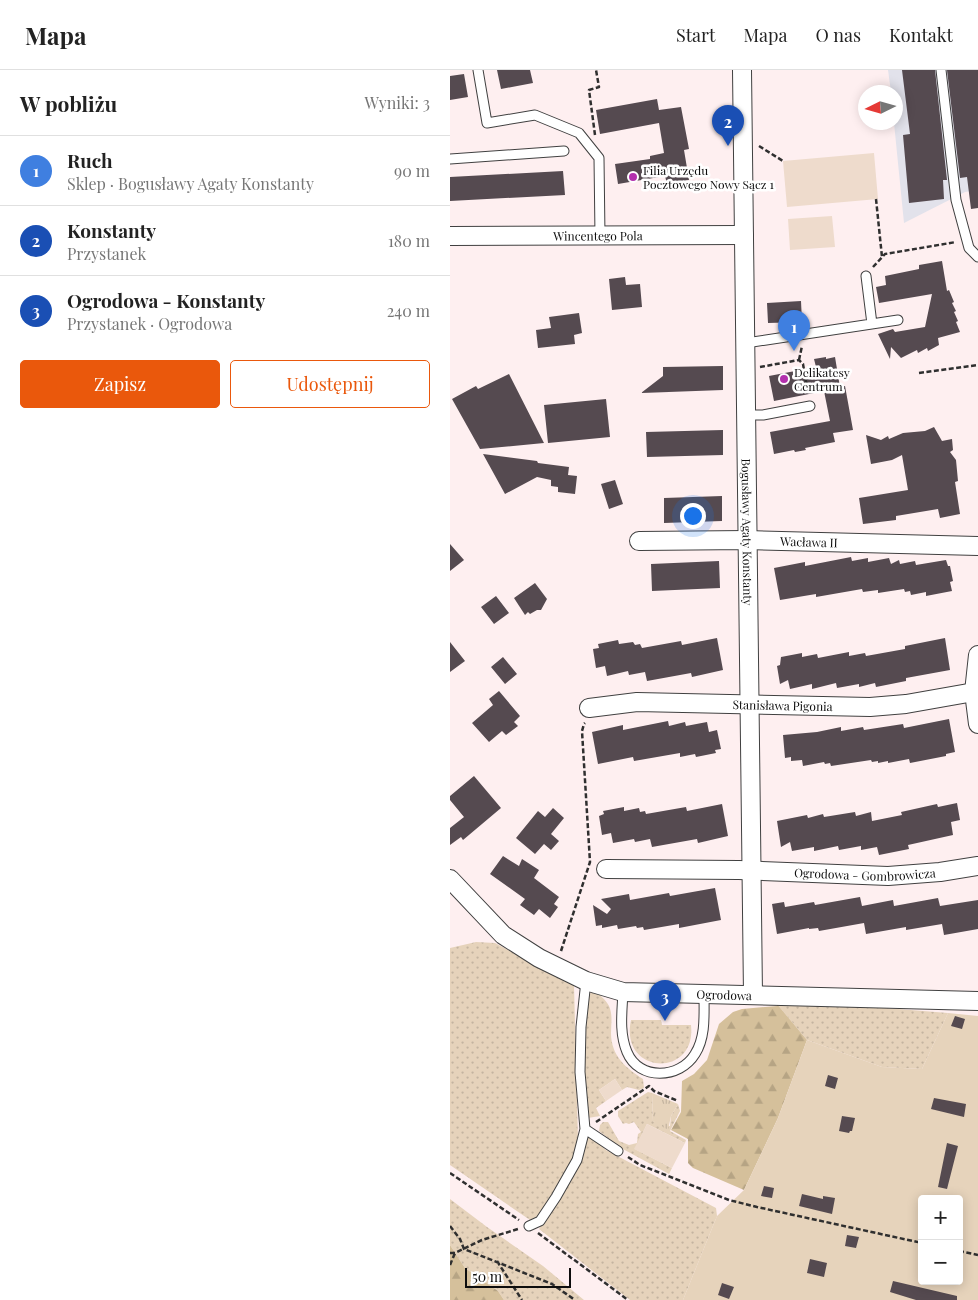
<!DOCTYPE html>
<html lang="pl">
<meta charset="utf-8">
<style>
body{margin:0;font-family:"Playfair Display",serif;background:#f6f6f6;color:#222}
.controls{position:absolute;right:15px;bottom:15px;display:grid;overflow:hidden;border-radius:5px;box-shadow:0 2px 12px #0003}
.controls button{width:45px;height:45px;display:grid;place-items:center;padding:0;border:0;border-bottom:1px solid #e0e0e0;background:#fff;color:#222;font:25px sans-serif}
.compass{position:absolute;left:408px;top:15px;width:45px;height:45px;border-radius:50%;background:#fff;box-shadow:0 2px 12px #0003;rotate:265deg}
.scale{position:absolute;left:15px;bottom:12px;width:106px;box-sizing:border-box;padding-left:5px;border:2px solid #0d0d0d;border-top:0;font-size:14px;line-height:18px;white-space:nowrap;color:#0d0d0d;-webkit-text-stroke:4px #fff;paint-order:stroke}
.you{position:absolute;left:242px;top:445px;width:18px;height:18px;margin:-12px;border:4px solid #fff;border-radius:50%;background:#1a73e8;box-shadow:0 0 0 8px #1a73e833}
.badge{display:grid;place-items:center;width:32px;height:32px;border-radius:50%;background:#ea580c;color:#fff;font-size:16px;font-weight:700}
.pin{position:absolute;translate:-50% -41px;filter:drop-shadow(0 1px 2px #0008)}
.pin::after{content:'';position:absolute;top:26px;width:18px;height:15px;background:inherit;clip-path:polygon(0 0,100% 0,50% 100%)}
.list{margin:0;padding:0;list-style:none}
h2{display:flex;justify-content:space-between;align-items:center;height:65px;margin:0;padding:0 20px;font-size:21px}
h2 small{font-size:16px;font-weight:400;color:#767676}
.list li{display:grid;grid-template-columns:32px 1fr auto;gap:15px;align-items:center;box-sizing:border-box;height:70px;padding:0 20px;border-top:1px solid #e0e0e0}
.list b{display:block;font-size:19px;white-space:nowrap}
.list p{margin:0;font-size:16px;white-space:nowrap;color:#767676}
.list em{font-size:16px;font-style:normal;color:#767676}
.actions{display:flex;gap:10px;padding:15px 20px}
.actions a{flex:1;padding:11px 0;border:1px solid #ea580c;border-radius:5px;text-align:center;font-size:18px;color:#ea580c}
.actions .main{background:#ea580c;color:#fff}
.map{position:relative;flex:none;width:528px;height:1230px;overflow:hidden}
header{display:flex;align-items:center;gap:30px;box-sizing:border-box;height:70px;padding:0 25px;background:#fff;border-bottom:1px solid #e0e0e0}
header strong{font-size:24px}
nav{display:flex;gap:28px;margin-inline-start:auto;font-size:18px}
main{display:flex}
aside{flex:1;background:#fff}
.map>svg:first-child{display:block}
.industrial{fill:#e2e2eb}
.grass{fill:url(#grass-dots)}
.forest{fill:url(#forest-firs)}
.park{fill:url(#park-tufts)}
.garden{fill:#e6d3bb;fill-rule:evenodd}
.pitch{fill:#eedbcc}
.building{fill:#554a50}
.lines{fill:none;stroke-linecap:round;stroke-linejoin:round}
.lane-casing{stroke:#404040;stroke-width:11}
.street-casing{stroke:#404040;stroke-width:20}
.path{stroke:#2f2f2f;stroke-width:2.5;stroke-dasharray:5 2.5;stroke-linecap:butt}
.lane{stroke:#fff;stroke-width:9}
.street{stroke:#fff;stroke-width:18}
.poi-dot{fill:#b330ad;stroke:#fff;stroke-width:2}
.labels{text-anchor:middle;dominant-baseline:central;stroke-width:5;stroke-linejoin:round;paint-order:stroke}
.poi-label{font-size:12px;fill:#0d0d0d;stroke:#fff;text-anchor:start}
.street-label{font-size:12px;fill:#0d0d0d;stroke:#fff}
</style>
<header>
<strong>Mapa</strong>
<nav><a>Start</a><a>Mapa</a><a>O nas</a><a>Kontakt</a></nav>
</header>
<main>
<aside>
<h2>W pobliżu<small>Wyniki: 3</small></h2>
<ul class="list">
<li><span class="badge" style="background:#3f7fe0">1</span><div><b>Ruch</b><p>Sklep · Bogusławy Agaty Konstanty</p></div><em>90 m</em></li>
<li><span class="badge" style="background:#1a4fb4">2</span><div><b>Konstanty</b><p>Przystanek</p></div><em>180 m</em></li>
<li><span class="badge" style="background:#1a4fb4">3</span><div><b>Ogrodowa - Konstanty</b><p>Przystanek · Ogrodowa</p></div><em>240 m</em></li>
</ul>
<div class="actions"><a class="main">Zapisz</a><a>Udostępnij</a></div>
</aside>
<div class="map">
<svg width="528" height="1230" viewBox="0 0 528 1230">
<defs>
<pattern id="grass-dots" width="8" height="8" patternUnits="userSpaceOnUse" patternTransform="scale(1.25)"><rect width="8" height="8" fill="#e6d3bb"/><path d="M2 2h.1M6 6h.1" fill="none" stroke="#c4b4a0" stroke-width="1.8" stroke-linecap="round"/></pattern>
<pattern id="forest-firs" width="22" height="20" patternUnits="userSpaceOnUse" patternTransform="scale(1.25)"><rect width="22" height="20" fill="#d5c09b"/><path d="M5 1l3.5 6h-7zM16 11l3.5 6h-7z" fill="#b6a484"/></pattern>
<pattern id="park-tufts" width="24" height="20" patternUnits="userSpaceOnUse" patternTransform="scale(1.25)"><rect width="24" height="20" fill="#e6d3bb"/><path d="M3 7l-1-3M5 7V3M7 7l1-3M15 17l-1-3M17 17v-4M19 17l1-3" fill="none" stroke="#c4b4a0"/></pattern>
</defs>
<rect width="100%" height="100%" fill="#feeff0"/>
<path class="industrial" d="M 438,0 L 528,0 L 528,120 L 515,122 L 454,153 L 444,53 L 446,22 L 441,22 Z"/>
<path class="grass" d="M 26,872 L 45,873 L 124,915 L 128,1071 L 123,1089 L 107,1119 L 87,1147 L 80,1150 L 0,1095 L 0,878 Z
M 143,919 C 149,924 156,930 159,936 C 163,945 161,954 161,963 C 161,986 176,998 193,1009 L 194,1018 L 189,1020 L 177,1017 L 172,1020 L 165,1009 L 149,1020 L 156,1031 L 146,1038 L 150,1046 L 138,1048 L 133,980 L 139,926 Z
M 327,934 L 398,935 L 498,943 L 472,999 L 432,997 L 357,970 Z
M 181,950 L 211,950 L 212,955 L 241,955 C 247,1009 169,1005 181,950 Z
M 198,1022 L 202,1023 L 203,1051 L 220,1056 L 221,1046 L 228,1034 L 230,1041 L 220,1061 L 236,1070 L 235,1073 L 197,1054 L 185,1079 L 222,1098 L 219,1104 L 171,1078 L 149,1061 L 150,1055 L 153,1052 L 158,1052 L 169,1071 L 179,1075 L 187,1073 L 188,1064 L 191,1062 L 184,1052 L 179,1054 L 176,1053 L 173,1054 L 168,1046 L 168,1041 Z
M 139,1065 L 156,1080 L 266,1138 L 267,1146 L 233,1230 L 180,1230 L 89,1159 L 115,1119 Z
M 0,1129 L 37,1157 L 93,1196 L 134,1230 L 54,1230 L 48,1221 L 15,1198 L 0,1175 Z"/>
<path class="forest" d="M 327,934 L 357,970 L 328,1048 L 294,1120 L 243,1098 L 238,1093 L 238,1069 L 221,1060 L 231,1042 L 232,1011 L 244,1004 L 257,990 L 269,954 L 283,942 L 292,939 L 327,936 Z
M 0,1175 L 15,1198 L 48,1221 L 54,1230 L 0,1230 Z"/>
<path class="park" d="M 202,1023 L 228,1034 L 221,1046 L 218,1060 L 203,1051 Z"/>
<path class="garden" d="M 498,943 L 528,946 L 528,1230 L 233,1230 L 267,1146 L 294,1120 L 328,1048 L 357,970 L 432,997 L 472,999 ZM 472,1129 L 509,1129 L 509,1211 L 472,1211 Z"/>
<path class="pitch" d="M 424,83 L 428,129 L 337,137 L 333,91 Z
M 382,146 L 385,177 L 340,180 L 338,149 Z
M 165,1009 L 172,1020 L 156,1031 L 149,1020 Z
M 197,1054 L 235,1073 L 222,1098 L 184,1079 Z"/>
<path class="building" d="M 47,0 L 80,0 L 83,13 L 51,19 Z
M 452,0 L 485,0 L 497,110 L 493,110 L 494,129 L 459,133 L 453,65 L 460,64 Z
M 497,0 L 528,0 L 528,138 L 521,139 L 517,107 L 510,108 Z
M 14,4 L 18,27 L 0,30 L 0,6 Z
M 207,29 L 209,40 L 231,37 L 239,79 L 234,80 L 239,110 L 217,114 L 215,106 L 168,114 L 165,94 L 200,89 L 200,86 L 214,83 L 209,53 L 150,64 L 146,40 Z
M 113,101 L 115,125 L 0,131 L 0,107 Z
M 492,191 L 497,221 L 499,220 L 504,232 L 502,233 L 506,241 L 504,242 L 508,251 L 506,252 L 510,262 L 488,268 L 489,275 L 478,281 L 477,278 L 468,283 L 467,280 L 451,288 L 441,277 L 440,289 L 428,264 L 443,259 L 445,262 L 475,257 L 482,224 L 429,233 L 426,217 L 436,215 L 435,206 L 469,199 L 469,195 Z
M 175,207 L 176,215 L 190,214 L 192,237 L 162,240 L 159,209 Z
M 351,231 L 352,252 L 318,253 L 317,233 Z
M 129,243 L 132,263 L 124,265 L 125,274 L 88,278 L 86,260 L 101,258 L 99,247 Z
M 376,287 L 376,289 L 385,287 L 390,317 L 395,316 L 403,360 L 383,363 L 385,372 L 355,378 L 356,380 L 345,382 L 344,380 L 324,384 L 320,362 L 380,351 L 374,321 L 324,331 L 319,306 L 366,297 L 364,289 Z
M 273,296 L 273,320 L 191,323 L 213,306 L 213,297 Z
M 59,304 L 94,373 L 30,379 L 2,329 L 26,316 L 28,319 Z
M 156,329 L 160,367 L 98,373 L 94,335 Z
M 484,357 L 492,371 L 502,369 L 503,380 L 500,382 L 506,390 L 508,411 L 505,412 L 510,444 L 490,448 L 488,439 L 446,446 L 446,450 L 413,454 L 409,428 L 458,420 L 452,385 L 442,390 L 421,394 L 416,365 L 431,370 L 438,366 L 439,369 L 453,363 L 475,361 Z
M 273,360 L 273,385 L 197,387 L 196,362 Z
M 33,384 L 87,391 L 88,393 L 119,397 L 118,405 L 127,406 L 125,424 L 108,422 L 108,417 L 101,416 L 101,410 L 87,407 L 55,424 Z
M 165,410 L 173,434 L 159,439 L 151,414 Z
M 272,426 L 272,451 L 214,453 L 214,428 Z
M 0,474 L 14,490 L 0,501 Z
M 401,487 L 402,491 L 418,488 L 418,492 L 439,488 L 441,494 L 449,490 L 450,494 L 465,491 L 466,495 L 496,490 L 498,496 L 500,496 L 503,511 L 500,512 L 502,521 L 476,526 L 476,522 L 461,525 L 460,521 L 455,522 L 454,519 L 428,523 L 428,520 L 413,522 L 412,519 L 366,527 L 366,524 L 330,530 L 324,498 L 355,492 L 355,496 Z
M 269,491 L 270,518 L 202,521 L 201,494 Z
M 85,513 L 97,529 L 91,540 L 87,540 L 80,544 L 78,542 L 75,545 L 64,528 Z
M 46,526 L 59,543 L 44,554 L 31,537 Z
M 267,568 L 273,600 L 242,607 L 241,603 L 197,611 L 195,602 L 179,605 L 178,601 L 157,606 L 155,596 L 146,598 L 143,579 L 149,578 L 148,574 L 168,570 L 169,574 L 183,572 L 185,575 L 190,574 L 192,578 L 231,571 L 232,575 Z
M 495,568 L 500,600 L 456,608 L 456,611 L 426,617 L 425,613 L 409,617 L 409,614 L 387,618 L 386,613 L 362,619 L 362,614 L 340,619 L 338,610 L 330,614 L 327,596 L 330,595 L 331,587 L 352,583 L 352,587 L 367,584 L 368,588 L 399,582 L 399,586 L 415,583 L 416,586 L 455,579 L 455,576 Z
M 0,572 L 15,591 L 0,602 Z
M 53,587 L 67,604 L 55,614 L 41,597 Z
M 49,621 L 70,646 L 64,652 L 68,656 L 56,665 L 52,661 L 39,672 L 22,653 L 43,635 L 39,629 Z
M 499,649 L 505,682 L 496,684 L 496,686 L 460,693 L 459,689 L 438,693 L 438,691 L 428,693 L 428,691 L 422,692 L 421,690 L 381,696 L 380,693 L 375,694 L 374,692 L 353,696 L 352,690 L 341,691 L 341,687 L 335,688 L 333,665 L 367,662 L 391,657 L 391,661 L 413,657 L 414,660 L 453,654 L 454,658 Z
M 218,651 L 219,656 L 235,652 L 236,656 L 257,652 L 259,662 L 267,660 L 271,679 L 265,680 L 266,683 L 246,687 L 245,684 L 230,687 L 230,683 L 184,691 L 183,687 L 148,694 L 142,662 L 173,655 L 173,660 Z
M 24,706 L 51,738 L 13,770 L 11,767 L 0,775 L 0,758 L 14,747 L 0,730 L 0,726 Z
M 507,733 L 510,750 L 501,752 L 503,765 L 458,775 L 459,779 L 429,785 L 427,777 L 411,780 L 411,776 L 389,780 L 388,776 L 364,781 L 364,777 L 342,781 L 340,772 L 331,777 L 327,751 L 357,745 L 358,748 L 373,744 L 374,747 L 405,742 L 406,746 L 421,742 L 422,751 L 452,745 L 451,742 L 487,734 L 488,737 Z
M 272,734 L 278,766 L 248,773 L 247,769 L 202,777 L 200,769 L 185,772 L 184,769 L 163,773 L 161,763 L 152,765 L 149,746 L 154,744 L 153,741 L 174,737 L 174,741 L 189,738 L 190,742 L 195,741 L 196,744 L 236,737 L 237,741 Z
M 103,738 L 114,748 L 101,764 L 109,771 L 101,780 L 94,774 L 85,784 L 66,768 L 88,741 L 95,747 Z
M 53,786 L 69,796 L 72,789 L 89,800 L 84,808 L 109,827 L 104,834 L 108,837 L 100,848 L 89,839 L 84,845 L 70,835 L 75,829 L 40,804 Z
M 265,818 L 271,850 L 229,858 L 229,854 L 194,860 L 193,857 L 187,858 L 186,856 L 168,859 L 167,855 L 152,858 L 152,855 L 146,856 L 143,835 L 157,844 L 161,839 L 151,829 L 179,824 L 180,830 L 219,823 L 220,826 Z
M 410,827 L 412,836 L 443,830 L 444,836 L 488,828 L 490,836 L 528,830 L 528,859 L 494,865 L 492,854 L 456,860 L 456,857 L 416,864 L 414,853 L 369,861 L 368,858 L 359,859 L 359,858 L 327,864 L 322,834 L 334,832 L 335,837 L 364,832 L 365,835 Z
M 505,946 L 515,949 L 512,959 L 501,956 Z
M 378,1005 L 388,1008 L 385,1019 L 375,1016 Z
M 484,1028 L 516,1034 L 514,1047 L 481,1039 Z
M 392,1046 L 405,1048 L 402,1061 L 400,1061 L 399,1063 L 389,1061 Z
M 497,1073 L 508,1076 L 497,1119 L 488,1117 Z
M 314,1116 L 324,1118 L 322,1128 L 311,1126 Z
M 352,1124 L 373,1129 L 373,1126 L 385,1128 L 382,1144 L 349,1136 Z
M 397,1165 L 409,1167 L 406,1178 L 395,1176 Z
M 360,1189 L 377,1193 L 374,1207 L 357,1203 Z
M 443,1211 L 507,1226 L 507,1230 L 466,1230 L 440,1222 Z
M 272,1213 L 284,1217 L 279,1229 L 268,1225 Z"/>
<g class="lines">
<defs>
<path id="lane" d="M 28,0 L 37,53 L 85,45 L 129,63 L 149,88 L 150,166
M 491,0 L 506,130 L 519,178 L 528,187
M 0,89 L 114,81
M 416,206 L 422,254
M 296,273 L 448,250
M 297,345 L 313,345 L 360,336
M 173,922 C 172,942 169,963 177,982 C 189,1011 230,1009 245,984 C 256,967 254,944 254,924
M 135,1059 L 168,1081
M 79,1156 L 90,1151 L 106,1127 L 127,1090 L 135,1059 L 130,1002 L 131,957 L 136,911"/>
<g id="street">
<path id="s1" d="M 292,0 L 303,925"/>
<path id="s2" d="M 0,166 L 294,165"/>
<path id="s3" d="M 189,471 L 297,470 L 528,476"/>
<path d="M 528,585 L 524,622 L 528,654"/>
<path id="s4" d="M 139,638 L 187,632 L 420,637 L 456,634 L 524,622"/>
<path id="s5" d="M 156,799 L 289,800 L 438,806 L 490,802 L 528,796"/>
<path id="s6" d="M 0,809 L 53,865 L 89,888 L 136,911 L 173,922 L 528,931"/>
</g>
</defs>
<use href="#lane" class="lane-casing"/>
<use href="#street" class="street-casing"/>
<path class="path" d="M 145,65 L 139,20 L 149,17 L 146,0
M 309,76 L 333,91
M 426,129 L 432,187
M 423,197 L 435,184 L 506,172
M 349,290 L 352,276
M 310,297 L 349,290 L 353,294 L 357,318
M 469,303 L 528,295
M 111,881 L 140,792 L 132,661 L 134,654 L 135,653
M 146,1052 L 199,1016 L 204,1021 L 228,1031
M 178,1087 L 190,1095 L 279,1130 L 307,1137 L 472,1173
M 0,1103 L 69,1150
M 0,1156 L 10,1169 L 14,1179 L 102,1214 L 125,1230
M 88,1163 L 178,1230
M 509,1181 L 528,1185
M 0,1183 L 5,1183 L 32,1170 L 68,1159
M 47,1191 L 72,1230
M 0,1195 L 5,1183"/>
<use href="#lane" class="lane"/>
<use href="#street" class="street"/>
</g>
<g class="poi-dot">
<circle cx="183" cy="107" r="5"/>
<circle cx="334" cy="309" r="5"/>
</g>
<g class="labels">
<g class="poi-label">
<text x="193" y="100">Filia Urzędu<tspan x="193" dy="14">Pocztowego Nowy Sącz 1</tspan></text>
<text x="344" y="302">Delikatesy<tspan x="344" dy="14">Centrum</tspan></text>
</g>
<g class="street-label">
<text stroke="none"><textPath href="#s2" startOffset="148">Wincentego Pola</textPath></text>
<text stroke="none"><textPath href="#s1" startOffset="462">Bogusławy Agaty Konstanty</textPath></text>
<text stroke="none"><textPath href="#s3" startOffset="170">Wacława II</textPath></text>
<text stroke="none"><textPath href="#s4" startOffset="194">Stanisława Pigonia</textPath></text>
<text stroke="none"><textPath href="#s5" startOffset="259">Ogrodowa - Gombrowicza</textPath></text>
<text stroke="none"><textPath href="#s6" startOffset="312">Ogrodowa</textPath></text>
</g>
</g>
</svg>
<div class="controls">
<button>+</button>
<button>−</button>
</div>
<svg class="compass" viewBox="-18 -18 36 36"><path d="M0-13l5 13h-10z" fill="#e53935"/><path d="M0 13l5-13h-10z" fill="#767676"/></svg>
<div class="scale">50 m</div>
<div class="you"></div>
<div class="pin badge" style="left:344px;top:281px;background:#3f7fe0">1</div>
<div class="pin badge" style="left:278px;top:76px;background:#1a4fb4">2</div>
<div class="pin badge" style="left:215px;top:951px;background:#1a4fb4">3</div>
</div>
</main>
